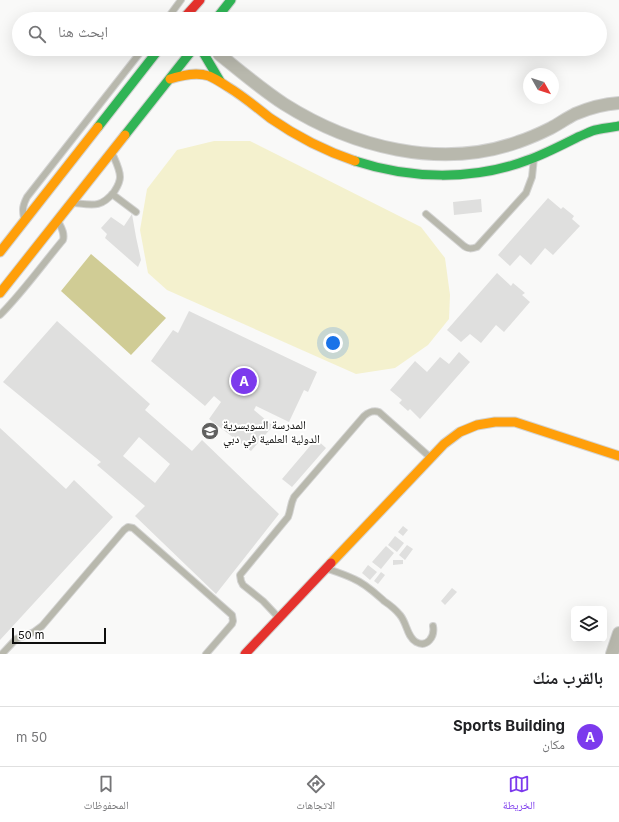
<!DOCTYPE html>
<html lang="ar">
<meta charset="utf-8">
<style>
body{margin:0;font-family:Inter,"Noto Naskh Arabic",sans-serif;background:#f6f6f6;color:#202124;direction:rtl}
.controls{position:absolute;right:12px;bottom:12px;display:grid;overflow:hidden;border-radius:6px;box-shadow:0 4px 16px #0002}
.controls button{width:36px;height:36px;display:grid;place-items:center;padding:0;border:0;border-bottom:1px solid #e0e0e0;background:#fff;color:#202124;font:20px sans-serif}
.compass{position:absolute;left:523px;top:68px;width:36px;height:36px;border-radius:50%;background:#fff;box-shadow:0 4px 16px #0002;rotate:129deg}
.scale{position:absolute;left:12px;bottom:10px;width:94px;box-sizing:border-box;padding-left:4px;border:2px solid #0e0e0d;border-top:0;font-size:11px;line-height:14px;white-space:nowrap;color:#0e0e0d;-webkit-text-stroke:3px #fffffe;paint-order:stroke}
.you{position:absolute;left:333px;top:343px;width:14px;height:14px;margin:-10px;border:3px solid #fff;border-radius:50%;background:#1a73e8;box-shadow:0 0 0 6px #1a73e833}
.badge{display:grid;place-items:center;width:26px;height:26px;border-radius:50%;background:#7c3aed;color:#fff;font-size:13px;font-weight:700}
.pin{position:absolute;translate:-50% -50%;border:2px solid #fff;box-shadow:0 1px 4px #0006}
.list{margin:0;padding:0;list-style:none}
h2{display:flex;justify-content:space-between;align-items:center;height:52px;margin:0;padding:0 16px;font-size:17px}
h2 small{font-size:13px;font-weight:400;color:#757577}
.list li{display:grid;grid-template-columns:26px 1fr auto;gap:12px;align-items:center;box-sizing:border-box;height:60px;padding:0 16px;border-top:1px solid #e0e0e0}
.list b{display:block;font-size:15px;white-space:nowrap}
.list p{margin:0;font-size:13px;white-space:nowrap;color:#757577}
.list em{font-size:13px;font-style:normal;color:#757577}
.icon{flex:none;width:22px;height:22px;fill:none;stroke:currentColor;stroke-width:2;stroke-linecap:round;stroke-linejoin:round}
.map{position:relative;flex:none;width:619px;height:654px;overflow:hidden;direction:ltr}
.search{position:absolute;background:#fff;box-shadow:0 4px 16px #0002;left:12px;right:12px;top:12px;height:44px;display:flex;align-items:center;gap:10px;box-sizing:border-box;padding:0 14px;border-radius:22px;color:#757577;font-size:15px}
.sheet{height:112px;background:#fff}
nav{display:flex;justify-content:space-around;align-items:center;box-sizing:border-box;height:56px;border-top:1px solid #e0e0e0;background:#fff;font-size:11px;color:#757577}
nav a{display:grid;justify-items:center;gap:2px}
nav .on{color:#7c3aed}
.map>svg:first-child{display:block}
.green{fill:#f4f1ce}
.water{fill:#d0cc95}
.building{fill:#dfdfde;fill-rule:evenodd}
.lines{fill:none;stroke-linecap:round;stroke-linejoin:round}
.lane-casing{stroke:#d3d3d2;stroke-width:8}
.street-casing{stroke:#d3d3d2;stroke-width:14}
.fast-casing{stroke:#d3d3d2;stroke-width:11}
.slow-casing{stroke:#d3d3d2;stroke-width:11}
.jam-casing{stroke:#d3d3d2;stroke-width:11}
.lane{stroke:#b8b8ad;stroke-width:6}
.street{stroke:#b8b8ad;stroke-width:12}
.fast{stroke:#30b455;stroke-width:9}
.slow{stroke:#ff9f0a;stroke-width:9}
.jam{stroke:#e5322d;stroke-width:9}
.labels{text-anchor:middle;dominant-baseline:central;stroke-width:4;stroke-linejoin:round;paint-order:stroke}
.poi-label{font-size:12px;fill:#0e0e0d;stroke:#fffffe;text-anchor:start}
</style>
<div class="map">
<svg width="619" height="654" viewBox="0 0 619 654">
<rect width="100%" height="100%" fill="#f9f9f8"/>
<path class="green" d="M 214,141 L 250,141 L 421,227 L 445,258 L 450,295 L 449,319 L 428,345 L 395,368 L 356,374 L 167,290 L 148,273 L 140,230 L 147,189 L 177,150 Z"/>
<path class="water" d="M 91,254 L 166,318 L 131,355 L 61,291 Z"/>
<path class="building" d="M 548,198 L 561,209 L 563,207 L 574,216 L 572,219 L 580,226 L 553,255 L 545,248 L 531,265 L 520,255 L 510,266 L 498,255 Z
M 481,199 L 482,212 L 454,215 L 453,202 Z
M 132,214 L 136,237 L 141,260 L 138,267 L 105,238 L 107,234 L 101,228 L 111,217 L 124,226 Z
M 497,273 L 511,286 L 513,283 L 525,293 L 522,295 L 530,302 L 504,332 L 496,325 L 481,343 L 470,334 L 461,342 L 447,330 Z
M 189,311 L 317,372 L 308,392 L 304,390 L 289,422 L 256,406 L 254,410 L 273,426 L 251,451 L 209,419 L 221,402 L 214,396 L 205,406 L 151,361 L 173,330 L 178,333 Z
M 57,321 L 150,404 L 145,410 L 192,451 L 202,440 L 279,514 L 216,594 L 135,516 L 145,506 L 97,465 L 101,462 L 3,382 ZM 139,437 L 170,464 L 155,483 L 123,456 Z
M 459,352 L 470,362 L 420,419 L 410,409 L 408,411 L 399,403 L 402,400 L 390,390 L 415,361 L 427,372 L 440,357 L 449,364 Z
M 0,428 L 66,489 L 74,480 L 113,517 L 0,640 Z
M 316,439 L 326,448 L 292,487 L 282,479 Z
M 403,526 L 408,530 L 403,536 L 398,532 Z
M 395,536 L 404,543 L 397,552 L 388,545 Z
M 407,545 L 413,549 L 405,560 L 399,555 Z
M 386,546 L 394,553 L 381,569 L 372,562 Z
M 393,560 L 403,560 L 403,564 L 393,565 Z
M 368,565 L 377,572 L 370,580 L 362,573 Z
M 381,572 L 385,575 L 378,584 L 374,581 Z
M 452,588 L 457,592 L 445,605 L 441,601 Z"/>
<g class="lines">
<defs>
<path id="lane" d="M 167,19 L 181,0
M 112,194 L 136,212
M 74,203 C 93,205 101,208 114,192 C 117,187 120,183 120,177 C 120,169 115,160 112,153
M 426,214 L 464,246 C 468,249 471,249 477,247 L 526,193 L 532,177 L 534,158
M 24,218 C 22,209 23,205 27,197 L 143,49
M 0,315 C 23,292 42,265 63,240 C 65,233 61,227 58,221
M 328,569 C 337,572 346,575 354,579 C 366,584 375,593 384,601 C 390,605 396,610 400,615 C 407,623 407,637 416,642 C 427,648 435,637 433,626
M 279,618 L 263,601 L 243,585 L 241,581 L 240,575 L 288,517 C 291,510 290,505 294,497 L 364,416 C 369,412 373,410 379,412 L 431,458
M 2,654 L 16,639 L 34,632 L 42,626 L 124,530 L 128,527 L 133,528 L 232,615 L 233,621 L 232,624 L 206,654"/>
<path id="street" d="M 219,54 C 240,71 261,89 284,104 C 352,147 440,170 518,142 C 530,138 541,133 551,128 C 560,123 567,118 575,114 C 589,108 604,104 619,103
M 612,654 L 619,633"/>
<path id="fast" d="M 216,19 L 231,0
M 201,49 L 220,81
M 98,127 L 159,49
M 125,135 L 193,49
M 355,161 C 410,179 473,181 528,160 C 545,154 562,145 578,137 C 583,135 587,133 592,131 C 600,128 610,128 619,126"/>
<path id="slow" d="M 170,79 C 183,75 196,72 209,76 C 216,79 222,83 228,87 C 243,96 256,107 270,118 C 296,136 325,151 355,161
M 0,252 L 98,127
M 0,293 L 125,135
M 331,563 L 444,444 L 460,432 L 477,425 L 495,422 L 515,422 L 619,456"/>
<path id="jam" d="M 183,19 L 200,0
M 245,654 L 331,563"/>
</defs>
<use href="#lane" class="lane-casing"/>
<use href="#street" class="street-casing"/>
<use href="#fast" class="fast-casing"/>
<use href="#slow" class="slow-casing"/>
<use href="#jam" class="jam-casing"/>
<use href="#lane" class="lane"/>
<use href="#street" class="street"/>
<use href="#fast" class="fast"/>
<use href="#slow" class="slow"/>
<use href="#jam" class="jam"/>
</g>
<defs>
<symbol id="school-disc" viewBox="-11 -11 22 22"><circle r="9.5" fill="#60605f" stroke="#fffffe"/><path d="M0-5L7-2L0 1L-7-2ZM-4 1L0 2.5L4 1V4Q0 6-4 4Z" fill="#fff"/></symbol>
</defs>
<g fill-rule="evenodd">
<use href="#school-disc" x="200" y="421" width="20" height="20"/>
</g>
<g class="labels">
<g class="poi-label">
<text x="223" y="424">المدرسة السويسرية<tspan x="223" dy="14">الدولية العلمية في دبي</tspan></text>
</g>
</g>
</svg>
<div class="controls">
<button><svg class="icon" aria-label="layers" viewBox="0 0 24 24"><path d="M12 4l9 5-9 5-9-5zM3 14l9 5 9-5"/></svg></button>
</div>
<svg class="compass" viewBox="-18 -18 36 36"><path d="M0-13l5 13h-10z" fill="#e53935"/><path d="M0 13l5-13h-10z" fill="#757577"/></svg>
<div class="scale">50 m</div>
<div class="you"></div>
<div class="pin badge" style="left:244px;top:381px">A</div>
<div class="search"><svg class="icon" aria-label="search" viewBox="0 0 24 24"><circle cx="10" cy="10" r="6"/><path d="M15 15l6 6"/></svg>ابحث هنا</div>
</div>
<section class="sheet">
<h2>بالقرب منك<small></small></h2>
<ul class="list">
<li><span class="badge">A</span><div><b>Sports Building</b><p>مكان</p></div><em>50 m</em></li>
</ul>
</section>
<nav>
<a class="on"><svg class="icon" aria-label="map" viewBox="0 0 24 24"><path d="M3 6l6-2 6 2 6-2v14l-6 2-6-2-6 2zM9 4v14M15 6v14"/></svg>الخريطة</a>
<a><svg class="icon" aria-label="directions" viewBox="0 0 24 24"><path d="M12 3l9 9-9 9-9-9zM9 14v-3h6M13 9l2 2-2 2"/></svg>الاتجاهات</a>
<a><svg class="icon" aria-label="saved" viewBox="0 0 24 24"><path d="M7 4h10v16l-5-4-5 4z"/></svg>المحفوظات</a>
</nav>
